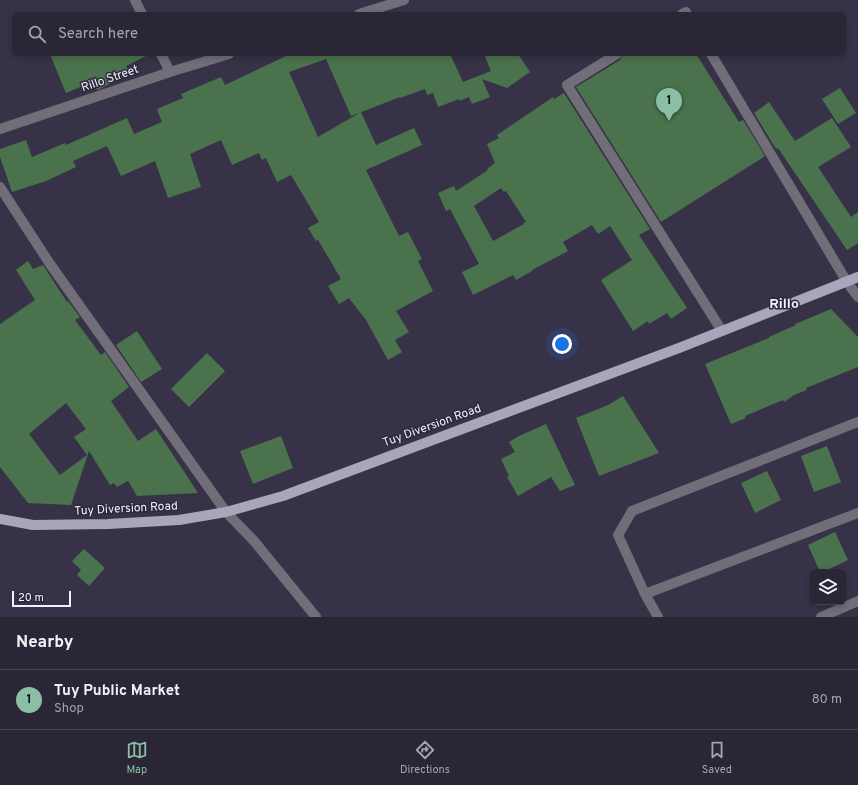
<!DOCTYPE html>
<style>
body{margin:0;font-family:Overpass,sans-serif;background:#322e3e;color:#f1f3f6}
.controls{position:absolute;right:12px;bottom:12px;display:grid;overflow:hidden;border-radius:6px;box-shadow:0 2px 6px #0003}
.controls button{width:36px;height:36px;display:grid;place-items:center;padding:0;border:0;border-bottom:1px solid #464351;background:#2a2636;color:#f1f3f6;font:20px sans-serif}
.scale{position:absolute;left:12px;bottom:10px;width:59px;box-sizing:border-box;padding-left:4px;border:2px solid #f3f0fe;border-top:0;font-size:11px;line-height:14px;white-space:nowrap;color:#f3f0fe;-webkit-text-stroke:3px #2e283d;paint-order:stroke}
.you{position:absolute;left:562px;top:344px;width:14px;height:14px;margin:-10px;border:3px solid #fff;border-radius:50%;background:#1a73e8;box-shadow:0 0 0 6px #1a73e833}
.badge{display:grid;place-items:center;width:26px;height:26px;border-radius:50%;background:#8abfa5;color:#111;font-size:13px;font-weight:700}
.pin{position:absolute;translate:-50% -33px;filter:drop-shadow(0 1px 2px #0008)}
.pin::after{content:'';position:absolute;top:21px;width:14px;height:12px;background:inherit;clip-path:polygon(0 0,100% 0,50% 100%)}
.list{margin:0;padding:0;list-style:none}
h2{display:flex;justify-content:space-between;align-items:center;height:52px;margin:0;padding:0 16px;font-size:17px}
h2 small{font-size:13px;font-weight:400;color:#a5a5ad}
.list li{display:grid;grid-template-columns:26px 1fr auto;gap:12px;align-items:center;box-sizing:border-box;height:60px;padding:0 16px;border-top:1px solid #464351}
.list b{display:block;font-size:15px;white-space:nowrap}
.list p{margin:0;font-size:13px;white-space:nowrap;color:#a5a5ad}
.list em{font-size:13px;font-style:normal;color:#a5a5ad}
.icon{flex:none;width:22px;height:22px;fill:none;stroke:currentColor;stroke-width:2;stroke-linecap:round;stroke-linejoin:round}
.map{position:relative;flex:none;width:858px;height:617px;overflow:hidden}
.search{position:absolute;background:#2a2636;box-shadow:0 2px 6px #0003;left:12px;right:12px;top:12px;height:44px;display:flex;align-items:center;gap:10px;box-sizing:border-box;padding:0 14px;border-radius:6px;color:#a5a5ad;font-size:15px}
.sheet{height:112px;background:#2a2636}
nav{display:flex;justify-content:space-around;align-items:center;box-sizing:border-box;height:56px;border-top:1px solid #464351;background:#2a2636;font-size:11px;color:#a5a5ad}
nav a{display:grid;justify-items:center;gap:2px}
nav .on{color:#8abfa5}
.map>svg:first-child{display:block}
.building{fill:#4a734d;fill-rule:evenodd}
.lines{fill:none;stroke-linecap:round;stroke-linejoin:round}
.minor{stroke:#716e79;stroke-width:10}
.major{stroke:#aba5bc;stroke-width:10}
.labels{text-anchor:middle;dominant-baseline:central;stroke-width:3;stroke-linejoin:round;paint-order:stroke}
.street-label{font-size:12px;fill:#f3f0fe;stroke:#2e283d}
.quarter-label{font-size:14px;font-weight:bold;fill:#f3f0fe;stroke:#2e283d}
</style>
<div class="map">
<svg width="858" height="617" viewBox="0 0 858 617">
<rect width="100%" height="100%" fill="#383248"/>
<path class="building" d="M 50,54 L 150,54 L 126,66 L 130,73 L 100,89 L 97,90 L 93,83 L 88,85 L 87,84 L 66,93 Z
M 290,54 L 450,54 L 463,82 L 491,71 L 484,54 L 518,54 L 530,72 L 507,88 L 482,79 L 490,97 L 472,104 L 469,97 L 459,101 L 459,99 L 438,107 L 433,93 L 427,95 L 425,89 L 400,98 L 400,97 L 351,116 L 326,59 L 289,72 L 318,137 L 361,112 L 376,145 L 414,128 L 422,145 L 366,170 L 399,236 L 408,232 L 422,259 L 418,261 L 433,291 L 396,311 L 409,332 L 395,340 L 402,352 L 388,360 L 366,320 L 349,298 L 339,304 L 328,286 L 341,279 L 318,240 L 316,241 L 308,228 L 319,222 L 291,175 L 277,182 L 266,158 L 262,160 L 259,153 L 232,165 L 221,140 L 190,154 L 201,187 L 168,198 L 155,161 L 121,176 L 107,146 L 73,161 L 76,167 L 46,181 L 12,192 L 0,157 L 0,149 L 26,140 L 32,157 L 65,143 L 66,145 L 127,118 L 134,134 L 162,122 L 157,109 L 183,98 L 181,94 L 221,77 L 225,85 Z
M 625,54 L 696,54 L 739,122 L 743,120 L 765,156 L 661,222 L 576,87 L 620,60 L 623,55 Z
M 840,88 L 856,113 L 838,124 L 822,99 Z
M 564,93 L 650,229 L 639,235 L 687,308 L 671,319 L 667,313 L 649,324 L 648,321 L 633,331 L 601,280 L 632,260 L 610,226 L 598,234 L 592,225 L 563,242 L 568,251 L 532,270 L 532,271 L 516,280 L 513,275 L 473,295 L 462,272 L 479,264 L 450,209 L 446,211 L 438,193 L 454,186 L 456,191 L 488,170 L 487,169 L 495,163 L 487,144 L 499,138 L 497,135 L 553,97 L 554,99 ZM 501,188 L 504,192 L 506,191 L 526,222 L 523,223 L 524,224 L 493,241 L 474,206 Z
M 769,102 L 795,141 L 832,118 L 851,147 L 818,167 L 851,217 L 858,212 L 858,243 L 847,250 L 778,148 L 776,149 L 754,113 Z
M 28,261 L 33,269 L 43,265 L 67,302 L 68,301 L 80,317 L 75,320 L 101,355 L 105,352 L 129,387 L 111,401 L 138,441 L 156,429 L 198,493 L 137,496 L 128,481 L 117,487 L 114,483 L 110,485 L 89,451 L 71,505 L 28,503 L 0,467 L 0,324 L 35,300 L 16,270 ZM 66,403 L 86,429 L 74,437 L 87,455 L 60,475 L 29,434 Z
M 831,309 L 858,337 L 858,367 L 806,388 L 807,390 L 794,395 L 784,402 L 783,400 L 745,416 L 746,418 L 731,424 L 705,364 L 769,338 L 769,337 L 796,325 L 795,324 Z
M 137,331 L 162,369 L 141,382 L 116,345 Z
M 207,353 L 225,371 L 189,407 L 171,389 Z
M 623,396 L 659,453 L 599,476 L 576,418 L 608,405 Z
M 546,424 L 575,485 L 560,491 L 551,477 L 518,496 L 507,477 L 509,476 L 501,459 L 515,452 L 509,442 L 519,436 Z
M 281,436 L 293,468 L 253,484 L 240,451 Z
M 827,446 L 841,482 L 814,492 L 801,456 Z
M 767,471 L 781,500 L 755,513 L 741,483 Z
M 835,532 L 848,560 L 823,572 L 820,572 L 808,545 Z
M 84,549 L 105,568 L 89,586 L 77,575 L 81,570 L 72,561 Z"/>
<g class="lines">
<path class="minor" d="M 135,0 L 142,14
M 359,14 L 404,0
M 682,14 L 686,12 L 687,14
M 161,54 L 170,72
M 617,54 L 567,85 L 722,331
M 711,54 L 847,282 L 858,297
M 0,129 L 170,72 L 229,54
M 0,187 L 50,264 L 226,512 L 254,541 L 316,617
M 645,594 L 858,513
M 658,617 L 645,594 L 618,535 L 632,511 L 858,422
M 821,617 L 858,601"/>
<path class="major" d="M 0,519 L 33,525 L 108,524 L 179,520 L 226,512 L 283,496 L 679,348 L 858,277"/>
</g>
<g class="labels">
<g class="street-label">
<text transform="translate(110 79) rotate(-19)">Rillo Street</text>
<text transform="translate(432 426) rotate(-20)">Tuy Diversion Road</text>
<text transform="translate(126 509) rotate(-3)">Tuy Diversion Road</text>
</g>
<g class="quarter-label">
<text x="784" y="304">Rillo</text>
</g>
</g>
</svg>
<div class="controls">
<button><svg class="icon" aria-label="layers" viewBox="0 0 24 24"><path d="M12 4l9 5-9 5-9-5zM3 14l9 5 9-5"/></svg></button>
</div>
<div class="scale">20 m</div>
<div class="you"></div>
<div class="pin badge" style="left:669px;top:121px">1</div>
<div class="search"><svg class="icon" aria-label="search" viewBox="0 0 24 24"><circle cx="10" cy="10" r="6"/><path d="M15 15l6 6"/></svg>Search here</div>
</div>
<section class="sheet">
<h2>Nearby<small></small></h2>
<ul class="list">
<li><span class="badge">1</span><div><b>Tuy Public Market</b><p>Shop</p></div><em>80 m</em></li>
</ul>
</section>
<nav>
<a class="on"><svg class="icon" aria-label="map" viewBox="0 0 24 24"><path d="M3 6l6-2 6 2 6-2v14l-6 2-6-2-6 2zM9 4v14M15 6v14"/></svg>Map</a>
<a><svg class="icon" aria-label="directions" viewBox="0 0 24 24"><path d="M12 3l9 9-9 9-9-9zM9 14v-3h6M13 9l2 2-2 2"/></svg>Directions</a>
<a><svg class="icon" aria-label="saved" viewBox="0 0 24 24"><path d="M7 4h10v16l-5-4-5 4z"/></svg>Saved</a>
</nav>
